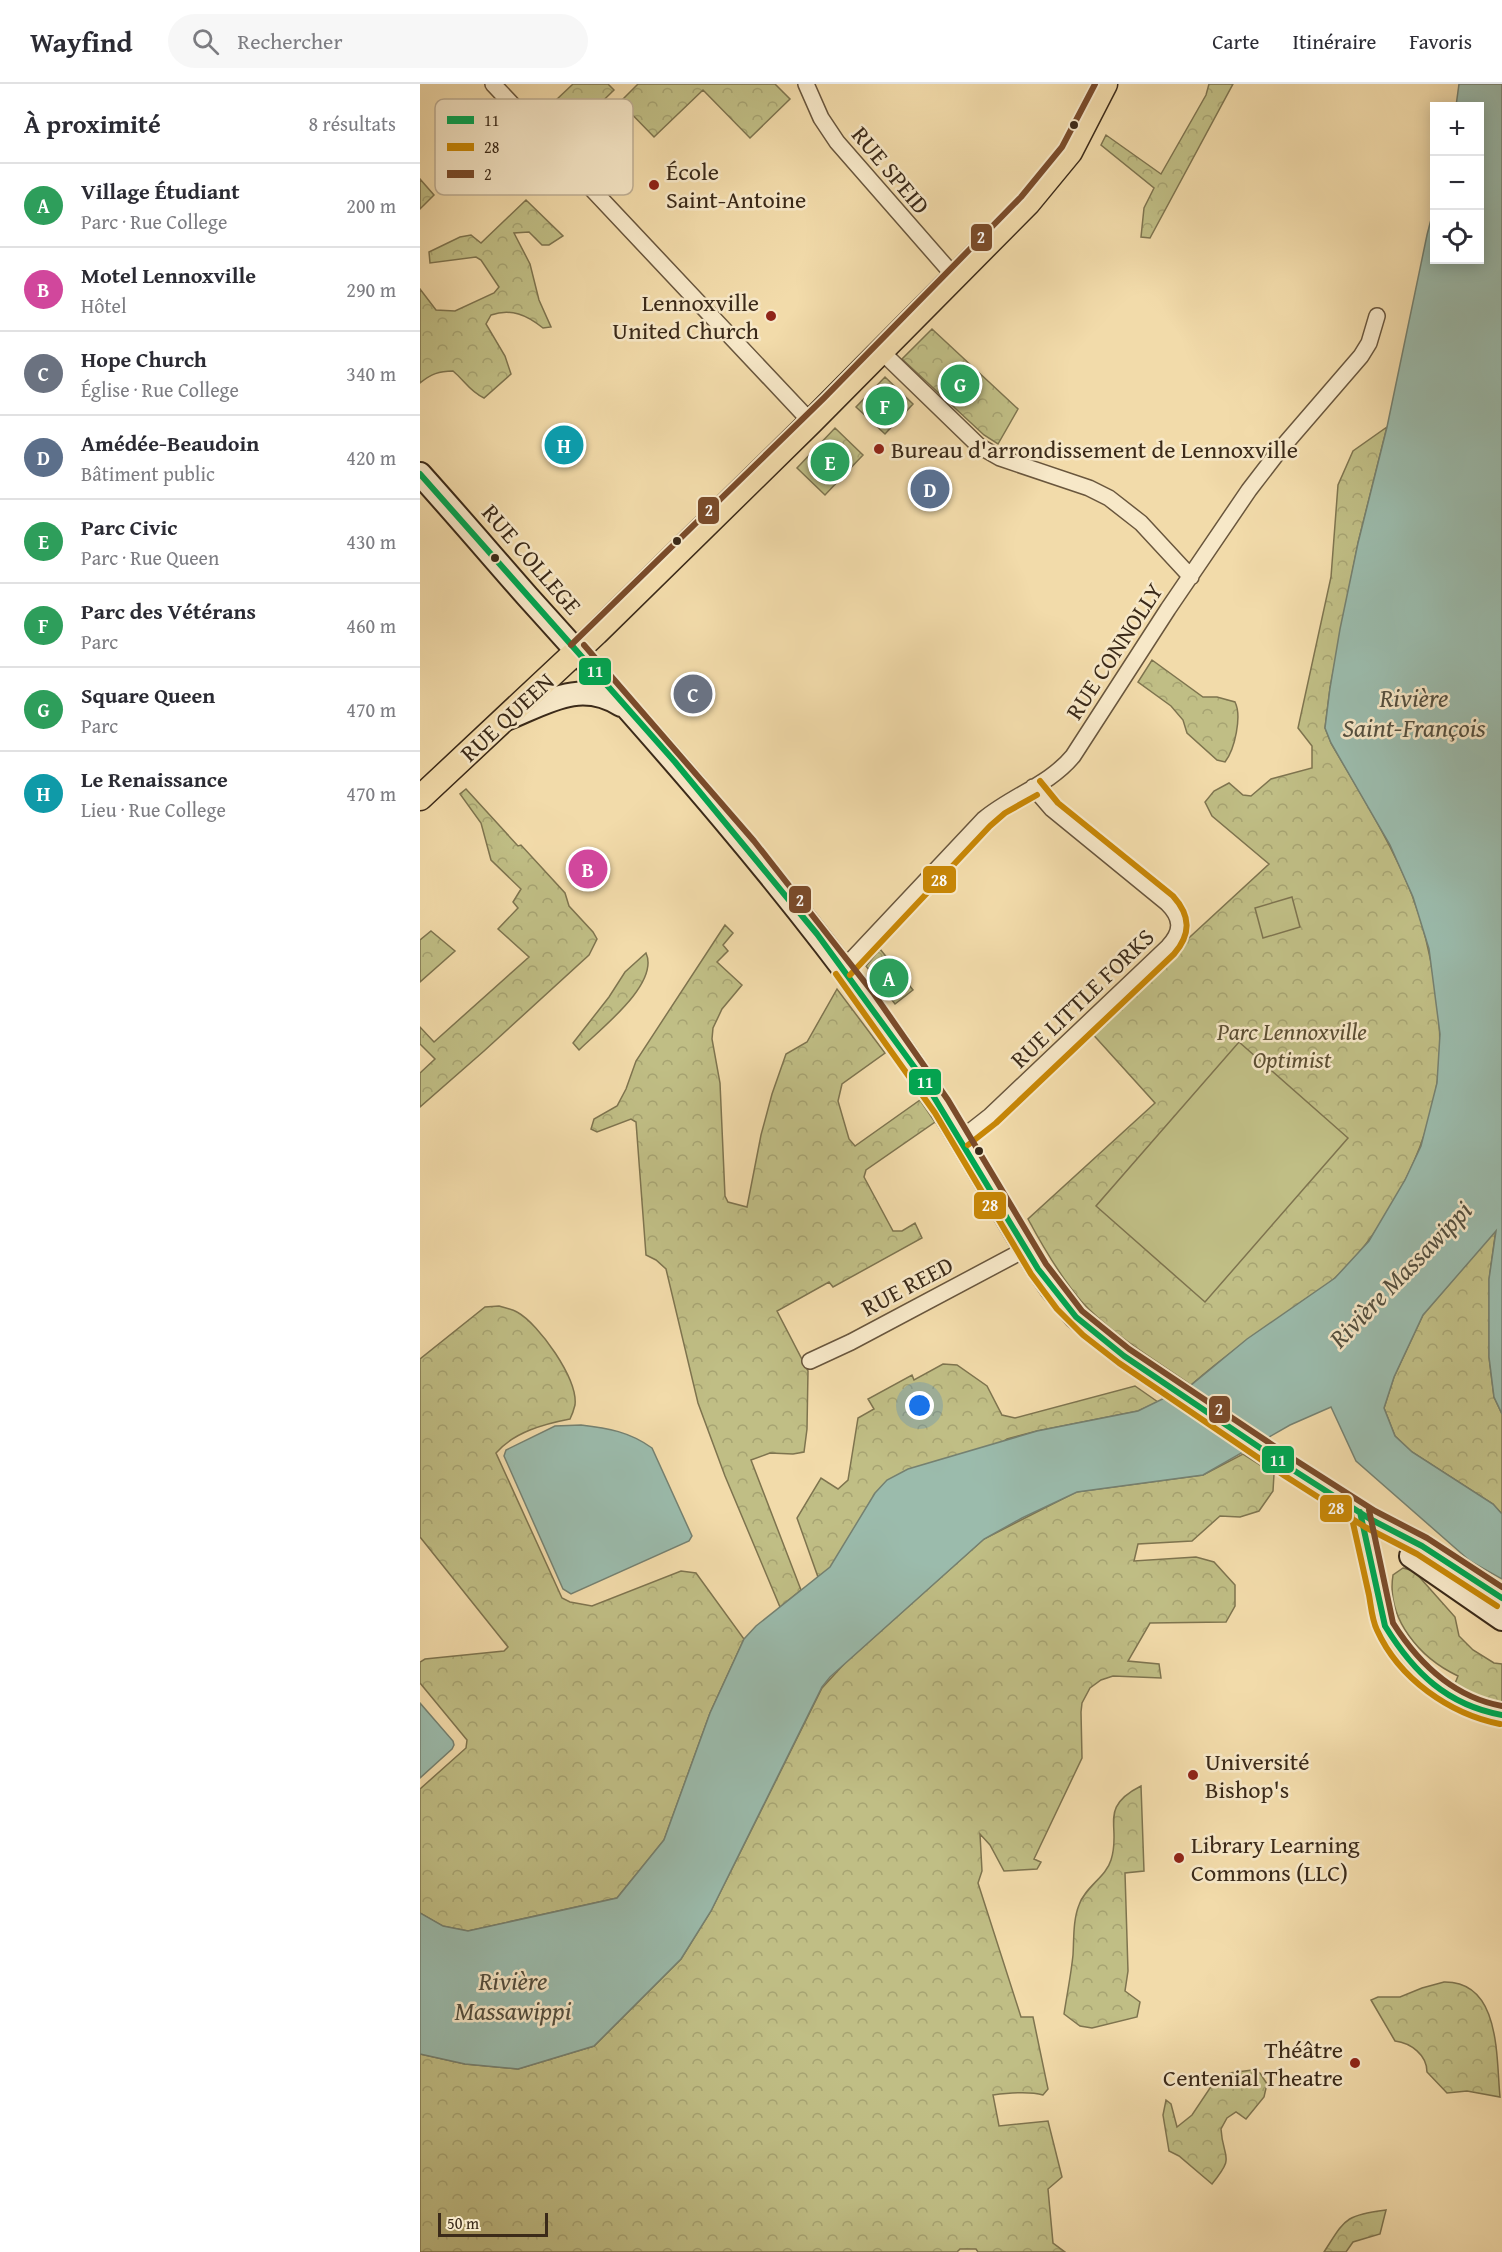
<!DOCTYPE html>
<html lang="fr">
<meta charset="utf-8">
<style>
body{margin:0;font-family:"Gentium Book Plus",serif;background:#f7f7f7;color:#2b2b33}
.controls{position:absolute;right:18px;top:18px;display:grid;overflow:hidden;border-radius:0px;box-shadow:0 3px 15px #0003}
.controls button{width:54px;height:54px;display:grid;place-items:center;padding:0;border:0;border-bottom:2px solid #e1e1e2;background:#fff;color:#2b2b33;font:30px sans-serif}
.scale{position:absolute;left:18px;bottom:15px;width:110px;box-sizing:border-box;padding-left:6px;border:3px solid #3b2a19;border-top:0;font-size:16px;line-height:21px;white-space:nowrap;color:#3b2a19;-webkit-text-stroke:4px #f7e8c8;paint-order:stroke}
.you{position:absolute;left:500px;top:1322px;width:21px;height:21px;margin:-15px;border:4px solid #fff;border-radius:50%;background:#1a73e8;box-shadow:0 0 0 9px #1a73e833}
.badge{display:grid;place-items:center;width:39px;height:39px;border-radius:50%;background:#8f2418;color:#fff;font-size:20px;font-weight:700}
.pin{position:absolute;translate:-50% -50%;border:3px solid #fff;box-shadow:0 2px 6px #0006}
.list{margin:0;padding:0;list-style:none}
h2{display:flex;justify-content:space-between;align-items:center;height:78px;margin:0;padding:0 24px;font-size:26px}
h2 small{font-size:20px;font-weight:400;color:#7c7c81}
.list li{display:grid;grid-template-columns:39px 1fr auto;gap:18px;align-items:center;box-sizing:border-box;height:84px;padding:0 24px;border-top:2px solid #e1e1e2}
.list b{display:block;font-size:22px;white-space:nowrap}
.list p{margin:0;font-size:20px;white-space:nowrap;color:#7c7c81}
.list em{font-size:20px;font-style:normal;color:#7c7c81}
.icon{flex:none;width:33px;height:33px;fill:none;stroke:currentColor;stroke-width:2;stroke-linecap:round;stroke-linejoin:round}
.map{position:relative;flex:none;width:1082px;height:2168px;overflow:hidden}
header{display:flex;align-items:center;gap:36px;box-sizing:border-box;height:84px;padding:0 30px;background:#fff;border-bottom:2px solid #e1e1e2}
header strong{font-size:28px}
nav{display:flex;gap:33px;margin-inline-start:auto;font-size:21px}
.search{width:420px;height:54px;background:#f7f7f7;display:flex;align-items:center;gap:15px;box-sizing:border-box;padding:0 21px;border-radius:33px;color:#7c7c81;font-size:22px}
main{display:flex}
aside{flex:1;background:#fff}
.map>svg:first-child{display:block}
.forest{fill:url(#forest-crowns);stroke:#7e744f;stroke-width:1.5}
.pitch{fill:#c0be85;stroke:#7e744f;stroke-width:1.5}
.water{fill:#9bbbac;stroke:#758171;stroke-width:1.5}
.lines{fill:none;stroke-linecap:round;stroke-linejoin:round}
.street-casing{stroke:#69563d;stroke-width:18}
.secondary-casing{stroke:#3b2a19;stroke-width:26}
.primary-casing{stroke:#3b2a19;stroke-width:27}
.street{stroke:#f7e8c8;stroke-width:15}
.secondary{stroke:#f7e8c8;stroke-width:22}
.primary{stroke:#f2dbaa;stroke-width:24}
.bus-1-casing{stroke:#f7e8c8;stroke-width:10}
.bus-2-casing{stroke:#f7e8c8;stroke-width:10}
.bus-3-casing{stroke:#f7e8c8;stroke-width:10}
.bus-1{stroke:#00a651;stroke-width:6}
.bus-2{stroke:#c88706;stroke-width:6}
.bus-3{stroke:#7a4b2a;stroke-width:6}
.bus-dot{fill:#3b2a19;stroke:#f7e8c8;stroke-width:2}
.poi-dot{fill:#8f2418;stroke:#f7e8c8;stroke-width:2}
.labels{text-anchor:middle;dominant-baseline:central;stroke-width:5;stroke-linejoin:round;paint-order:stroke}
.street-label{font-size:24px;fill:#3b2a19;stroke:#f7e8c8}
.poi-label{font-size:24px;fill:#3b2a19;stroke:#f7e8c8;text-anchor:start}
.park-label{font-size:24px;font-style:italic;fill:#5c4f34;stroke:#f7e8c8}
.water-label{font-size:26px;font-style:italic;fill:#534e3e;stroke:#f7e8c8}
.key{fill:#f7e8c8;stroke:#bfaf94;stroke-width:1.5}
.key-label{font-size:16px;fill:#3b2a19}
.line-badge{stroke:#f7e8c8;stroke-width:2}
.badge-label{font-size:16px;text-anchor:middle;font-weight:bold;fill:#fff}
</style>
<header>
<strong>Wayfind</strong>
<div class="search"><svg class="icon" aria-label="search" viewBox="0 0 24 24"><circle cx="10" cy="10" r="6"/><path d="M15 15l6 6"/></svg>Rechercher</div>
<nav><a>Carte</a><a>Itinéraire</a><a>Favoris</a></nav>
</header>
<main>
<aside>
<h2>À proximité<small>8 résultats</small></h2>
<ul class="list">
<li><span class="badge" style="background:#2e9e5b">A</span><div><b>Village Étudiant</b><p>Parc · Rue College</p></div><em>200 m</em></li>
<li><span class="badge" style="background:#d1479c">B</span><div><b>Motel Lennoxville</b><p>Hôtel</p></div><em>290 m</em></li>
<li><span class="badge" style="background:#6b7280">C</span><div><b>Hope Church</b><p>Église · Rue College</p></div><em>340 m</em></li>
<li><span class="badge" style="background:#5c6f8a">D</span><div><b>Amédée-Beaudoin</b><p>Bâtiment public</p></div><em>420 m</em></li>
<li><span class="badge" style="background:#2e9e5b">E</span><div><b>Parc Civic</b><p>Parc · Rue Queen</p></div><em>430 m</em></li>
<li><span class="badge" style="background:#2e9e5b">F</span><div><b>Parc des Vétérans</b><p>Parc</p></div><em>460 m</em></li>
<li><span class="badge" style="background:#2e9e5b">G</span><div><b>Square Queen</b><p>Parc</p></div><em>470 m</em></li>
<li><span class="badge" style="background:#0f9aa8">H</span><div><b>Le Renaissance</b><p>Lieu · Rue College</p></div><em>470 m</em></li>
</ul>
</aside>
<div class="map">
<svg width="1082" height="2168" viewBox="0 0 1082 2168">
<defs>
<pattern id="forest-crowns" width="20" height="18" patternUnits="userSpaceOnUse" patternTransform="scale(1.5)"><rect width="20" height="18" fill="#c0be85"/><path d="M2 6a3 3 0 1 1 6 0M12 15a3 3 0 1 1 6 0" fill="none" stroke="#a6a372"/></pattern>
</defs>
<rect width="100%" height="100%" fill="#f2dbaa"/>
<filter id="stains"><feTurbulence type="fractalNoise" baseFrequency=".00333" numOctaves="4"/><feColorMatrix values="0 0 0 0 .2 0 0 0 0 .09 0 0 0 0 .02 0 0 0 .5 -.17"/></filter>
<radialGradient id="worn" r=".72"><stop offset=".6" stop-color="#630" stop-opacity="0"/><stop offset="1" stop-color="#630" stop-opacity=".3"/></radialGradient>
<path class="forest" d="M 153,0 L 188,0 L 194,6 L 158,41 L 135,17 Z
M 218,0 L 355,0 L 370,15 L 330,54 L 283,6 L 234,53 L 200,18 Z
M 789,0 L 813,0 L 730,154 L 721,153 L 724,124 L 734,104 L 681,61 L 686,51 L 741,90 L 786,11 Z
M 0,95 L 14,111 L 0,125 Z
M 106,116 L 143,152 L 129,161 L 122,161 L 109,148 L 94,149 L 110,180 L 119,216 L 131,243 L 123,244 C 107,231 91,224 71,231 L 66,240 L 85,272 L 91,290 L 64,314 C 50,308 44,296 33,287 C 19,287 11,290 0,299 L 0,205 L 16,226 L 35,227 L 74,209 L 79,203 L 61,176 L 56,173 L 10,179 L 9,168 L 40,153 L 51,151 L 61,159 Z
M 512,245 L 598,325 L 578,360 L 564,351 L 482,275 Z
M 465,293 L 493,320 L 465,350 L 436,323 Z
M 967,343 L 938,459 L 910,604 L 905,644 L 911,659 C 940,709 971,758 992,811 C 1012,863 1026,944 1017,999 C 1007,1066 966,1146 916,1193 C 905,1204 889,1212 876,1222 C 840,1247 804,1272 771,1301 C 734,1275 692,1251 661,1217 C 640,1192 623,1163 608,1135 L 735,1019 L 669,946 L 849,780 L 792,732 L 785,718 L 794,707 L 809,699 L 823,711 L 831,712 L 851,695 L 892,684 L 892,662 L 878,644 L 911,493 L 918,401 L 933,367 Z
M 415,344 L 443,371 L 405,411 L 377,384 Z
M 732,576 L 783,613 L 797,613 L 815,618 C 822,632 815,665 805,678 L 797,676 L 767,649 L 763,636 L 751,622 L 718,598 Z
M 46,705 L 98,762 L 101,761 L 145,809 L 149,822 L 173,848 L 177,855 L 169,871 L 64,967 L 0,1023 L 0,989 L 15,975 L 0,960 L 0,943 L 14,958 L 109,873 L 78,845 L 98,824 L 93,818 L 101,805 L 71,776 L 61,739 L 40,710 Z
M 305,841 L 313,849 L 303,861 L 308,867 L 297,878 L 322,901 L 302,925 L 293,944 L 292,955 L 300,999 L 305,1112 L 308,1118 L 327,1123 L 341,1051 L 352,1010 L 366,970 L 387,958 L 417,905 L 465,969 L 422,1000 L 418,1017 L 429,1055 L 435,1062 L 500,1016 L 515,1038 L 446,1086 L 444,1093 L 473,1147 L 482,1147 L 495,1139 L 502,1154 L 413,1203 L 409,1198 L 357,1227 L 388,1287 L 387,1345 L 384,1368 L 373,1370 L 350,1369 L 331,1376 L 381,1506 L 360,1523 L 305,1392 L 278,1319 L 246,1185 L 236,1176 L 226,1171 L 216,1038 L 211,1035 L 177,1048 L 171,1045 L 174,1035 L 197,1022 L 206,1005 L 216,977 Z
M 11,847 L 35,867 L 0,898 L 0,856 Z
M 460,865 L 493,906 L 475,920 L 446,882 Z
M 226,869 C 240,900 179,946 159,966 L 153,959 L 189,913 L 205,888 Z
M 1076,1145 L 1069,1196 L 1069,1273 L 1074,1313 L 1082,1330 L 1082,1430 L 1073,1420 L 992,1368 L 975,1352 L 964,1324 L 974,1293 L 1003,1231 Z
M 79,1222 C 85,1224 92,1225 97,1228 C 119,1240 158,1295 155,1321 C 154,1325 152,1331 150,1335 C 124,1340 94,1348 76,1369 L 142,1514 L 150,1518 L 172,1522 L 261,1487 L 276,1489 L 324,1555 L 290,1629 L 244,1756 L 197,1814 L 48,1847 L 22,1842 L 0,1829 L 0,1705 L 46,1664 L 47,1656 L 0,1599 L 0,1578 L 5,1575 L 84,1567 L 88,1563 L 0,1453 L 0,1275 L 65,1223 Z
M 523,1280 L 537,1281 L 567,1302 L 582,1331 L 595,1334 L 715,1302 L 738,1318 L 718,1327 L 617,1347 L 587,1355 L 398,1493 L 377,1434 L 401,1394 L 418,1405 L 428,1396 L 438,1334 L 454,1325 L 448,1315 L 492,1291 L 494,1296 Z
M 823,1370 L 854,1390 L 853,1407 L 839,1427 L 820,1433 L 800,1432 L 772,1457 L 718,1460 L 714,1477 L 776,1473 L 794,1478 L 815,1501 L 815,1522 L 806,1538 L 730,1539 L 708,1577 L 739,1580 L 741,1594 L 693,1592 L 681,1596 L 670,1604 L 662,1619 L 661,1628 L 662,1674 L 614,1775 L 621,1778 L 617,1785 L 584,1787 L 570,1761 L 560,1750 L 562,1787 L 558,1799 L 601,1933 L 613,1933 L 628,2005 L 623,2011 C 609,2007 588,2009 573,2011 L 579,2042 L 628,2037 L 642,2093 L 628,2105 L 633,2159 L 645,2168 L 558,2168 L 556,2165 L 540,2165 L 537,2168 L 0,2168 L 0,1970 L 45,1980 L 98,1985 L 174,1962 L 261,1875 L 291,1827 L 402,1604 L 425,1579 L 564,1455 L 656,1408 L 783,1391 Z
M 983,1484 L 994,1487 L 1035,1533 L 1039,1552 L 1053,1566 L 1074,1579 L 1082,1580 L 1082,1619 L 1061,1614 L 1034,1602 L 1038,1592 C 1000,1574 966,1535 973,1491 Z
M 721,1702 L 724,1787 L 705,1789 L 708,1887 L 705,1907 L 720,1918 L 717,1933 L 672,1944 L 660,1942 L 644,1930 C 647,1910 651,1891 653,1871 C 654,1854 653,1836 659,1821 C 665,1803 686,1793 691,1776 C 702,1743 677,1724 721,1702 Z
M 1024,1898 C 1081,1897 1076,1973 1080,2013 L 1047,2007 L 1027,2009 L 1007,1988 C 1007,1971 991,1959 975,1957 L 951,1916 L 958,1913 L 980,1913 L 1002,1904 Z
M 832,1986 L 840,1989 L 847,2000 L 844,2013 L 826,2035 L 816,2028 L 807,2034 L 801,2045 C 803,2077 816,2070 792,2100 L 759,2072 L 749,2067 L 743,2031 L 746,2016 L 751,2020 L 757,2043 L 772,2031 L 794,1998 L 810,1989 Z
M 966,2126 L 960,2150 L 933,2158 L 926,2168 L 904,2168 C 926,2134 924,2132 966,2126 Z"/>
<path class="pitch" d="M 872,813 L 880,843 L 843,854 L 835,824 Z
M 819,958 L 928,1054 L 785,1218 L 676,1122 Z"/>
<path class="water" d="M 1039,0 L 1082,0 L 1082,1330 L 1074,1313 L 1069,1273 L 1069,1195 L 1076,1147 L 1003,1231 L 974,1293 L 964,1324 L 975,1352 L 992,1368 L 1073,1420 L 1082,1430 L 1082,1495 L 1050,1477 L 936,1377 L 911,1323 L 870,1341 L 783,1391 L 657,1408 L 602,1434 L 564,1455 L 410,1593 L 402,1603 L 291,1827 L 261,1875 L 174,1962 L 98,1985 L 45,1980 L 0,1970 L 0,1829 L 23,1842 L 48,1847 L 197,1814 L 244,1756 L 290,1629 L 324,1555 L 336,1542 L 410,1483 L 455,1409 L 467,1396 L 488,1385 L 617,1347 L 718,1327 L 771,1301 L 827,1255 L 915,1194 L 949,1157 L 985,1096 L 1001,1062 L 1017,999 L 1020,950 L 1009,865 L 993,813 L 970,761 L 911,659 L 905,644 L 910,604 L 920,545 L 938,459 L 967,343 L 1007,151 L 1014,124 L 1014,176 L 1060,176 L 1060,22 L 1036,22 Z
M 161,1341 C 188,1344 210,1348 232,1364 L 272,1452 L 269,1457 L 151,1510 L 143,1505 L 84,1372 L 86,1366 L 135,1342 Z
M 0,1619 L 33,1657 L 34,1661 L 32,1665 L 0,1694 Z"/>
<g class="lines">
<defs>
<path id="street" d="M 73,0 L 391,338
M 386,0 L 401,34 L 417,58 L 535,193
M 462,268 L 559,362 L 580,374 L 669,404 L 689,414 L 721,439 L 771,493
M 423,885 L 564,735 C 593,711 629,701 653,672 L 748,525 L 829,406 L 859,367 L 941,272 L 949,259 L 957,232
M 542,1054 L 570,1032 L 748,863 C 763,847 762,834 747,819 L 632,725 L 613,703
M 390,1277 L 431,1258 L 606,1165"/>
<path id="secondary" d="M 0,390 C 36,430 71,471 107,512 C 240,659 371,807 485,969 C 534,1039 573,1113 618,1185 L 632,1205 L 656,1233 L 704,1272 L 870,1384 L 950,1435 L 1002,1462 L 1082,1514
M 86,635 C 126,619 160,595 201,621
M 991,1472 L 1082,1535"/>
<path id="primary" d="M 0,714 L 176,549 L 391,338 L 608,119 L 650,68 L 685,0"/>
</defs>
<use href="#street" class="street-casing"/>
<use href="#secondary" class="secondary-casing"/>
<use href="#primary" class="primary-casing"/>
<use href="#street" class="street"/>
<use href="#secondary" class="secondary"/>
<use href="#primary" class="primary"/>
<defs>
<path id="bus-1" d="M 0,390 L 255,678 L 397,850 L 503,995 L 618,1185 L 656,1233 L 704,1272 L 870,1384 L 950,1435 L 1002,1462 L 1082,1514
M 940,1428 L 965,1542 C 994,1589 1027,1621 1082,1631"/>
<path id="bus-2" d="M 416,890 L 515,1029 L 611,1190 L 637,1225 L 663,1251 L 699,1279 L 865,1392 L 945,1443 L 997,1470 L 1077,1522
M 430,891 L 570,742 L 585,729 L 617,711
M 548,1061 L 576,1039 L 754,870 C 771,850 771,832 753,812 L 638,719 L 620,697
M 931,1430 C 937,1457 943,1484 949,1511 C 951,1522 952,1536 957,1546 C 979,1595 1030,1630 1080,1640"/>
<path id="bus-3" d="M 151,561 L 404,314 L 601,113 L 642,63 L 675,0
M 164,561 L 334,757 L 454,910 L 528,1016 L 626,1180 L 662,1227 L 709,1265 L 875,1376 L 955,1427 L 1007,1454 L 1082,1503
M 949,1426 L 973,1539 C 999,1580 1033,1613 1082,1622"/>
</defs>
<use href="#bus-1" class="bus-1-casing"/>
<use href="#bus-2" class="bus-2-casing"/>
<use href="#bus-3" class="bus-3-casing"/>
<use href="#bus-1" class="bus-1"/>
<use href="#bus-2" class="bus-2"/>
<use href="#bus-3" class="bus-3"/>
</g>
<g class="bus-dot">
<circle cx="654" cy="41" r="5"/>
<circle cx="257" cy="457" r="5"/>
<circle cx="75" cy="474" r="5"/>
<circle cx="559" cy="1067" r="5"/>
</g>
<g class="poi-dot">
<circle cx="234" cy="101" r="6"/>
<circle cx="351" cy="232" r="6"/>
<circle cx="459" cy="365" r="6"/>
<circle cx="773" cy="1691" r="6"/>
<circle cx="759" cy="1774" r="6"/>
<circle cx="935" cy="1979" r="6"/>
</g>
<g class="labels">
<g class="street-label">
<text transform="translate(471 86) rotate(50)">RUE SPEID</text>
<text transform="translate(112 475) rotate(49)">RUE COLLEGE</text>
<text transform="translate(694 567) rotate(-57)">RUE CONNOLLY</text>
<text transform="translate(87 633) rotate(-43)">RUE QUEEN</text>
<text transform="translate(662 914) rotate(-44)">RUE LITTLE FORKS</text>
<text transform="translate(487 1202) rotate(-28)">RUE REED</text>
</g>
<g class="poi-label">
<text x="246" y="87">École<tspan x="246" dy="28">Saint-Antoine</tspan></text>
<text x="339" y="218" text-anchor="end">Lennoxville<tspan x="339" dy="28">United Church</tspan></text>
<text x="471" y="365">Bureau d'arrondissement de Lennoxville</text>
<text x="785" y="1677">Université<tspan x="785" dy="28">Bishop's</tspan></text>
<text x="771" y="1760">Library Learning<tspan x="771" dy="28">Commons (LLC)</tspan></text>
<text x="923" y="1965" text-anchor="end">Théâtre<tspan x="923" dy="28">Centenial Theatre</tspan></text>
</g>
<g class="park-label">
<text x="872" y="947">Parc Lennoxville<tspan x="872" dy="28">Optimist</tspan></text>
</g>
<g class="water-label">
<text x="994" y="613">Rivière<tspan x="994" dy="30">Saint-François</tspan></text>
<text transform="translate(980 1190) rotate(-46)">Rivière Massawippi</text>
<text x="93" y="1896">Rivière<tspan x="93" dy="30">Massawippi</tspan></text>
</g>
</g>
<rect x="15" y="15" width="198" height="96" rx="9" class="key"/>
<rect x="27" y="32" width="27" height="8" fill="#00a651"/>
<rect x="27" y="59" width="27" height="8" fill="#c88706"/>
<rect x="27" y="86" width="27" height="8" fill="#7a4b2a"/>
<g class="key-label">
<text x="64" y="42">11</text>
<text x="64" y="69">28</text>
<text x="64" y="96">2</text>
</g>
<g class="line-badge">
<rect x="550" y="139" width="23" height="29" rx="6" fill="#7a4b2a"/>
<rect x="277" y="412" width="23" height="29" rx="6" fill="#7a4b2a"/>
<rect x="158" y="573" width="34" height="29" rx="6" fill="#00a651"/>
<rect x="502" y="781" width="35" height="29" rx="6" fill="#c88706"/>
<rect x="368" y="801" width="24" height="29" rx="6" fill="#7a4b2a"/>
<rect x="488" y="984" width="34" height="28" rx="6" fill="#00a651"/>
<rect x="553" y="1107" width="34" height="29" rx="6" fill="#c88706"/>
<rect x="788" y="1311" width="23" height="29" rx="6" fill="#7a4b2a"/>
<rect x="841" y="1361" width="34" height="29" rx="6" fill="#00a651"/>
<rect x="899" y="1410" width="34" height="29" rx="6" fill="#c88706"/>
</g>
<g class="badge-label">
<text x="561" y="159">2</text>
<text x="289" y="432">2</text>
<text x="175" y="593">11</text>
<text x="519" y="802">28</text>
<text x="380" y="822">2</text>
<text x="505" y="1004">11</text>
<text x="570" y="1127">28</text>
<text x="799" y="1331">2</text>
<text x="858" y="1382">11</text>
<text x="916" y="1430">28</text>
</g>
<rect width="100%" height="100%" filter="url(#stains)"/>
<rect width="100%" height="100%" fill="url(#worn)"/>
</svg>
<div class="controls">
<button>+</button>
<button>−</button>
<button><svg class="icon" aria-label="locate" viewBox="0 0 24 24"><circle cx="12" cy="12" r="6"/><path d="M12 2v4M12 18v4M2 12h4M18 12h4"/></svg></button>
</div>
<div class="scale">50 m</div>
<div class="you"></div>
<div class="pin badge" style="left:469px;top:894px;background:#2e9e5b">A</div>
<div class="pin badge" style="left:168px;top:785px;background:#d1479c">B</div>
<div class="pin badge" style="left:273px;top:610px;background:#6b7280">C</div>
<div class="pin badge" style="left:510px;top:405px;background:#5c6f8a">D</div>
<div class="pin badge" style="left:410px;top:378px;background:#2e9e5b">E</div>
<div class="pin badge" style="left:465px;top:322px;background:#2e9e5b">F</div>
<div class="pin badge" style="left:540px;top:300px;background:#2e9e5b">G</div>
<div class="pin badge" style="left:144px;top:361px;background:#0f9aa8">H</div>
</div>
</main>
